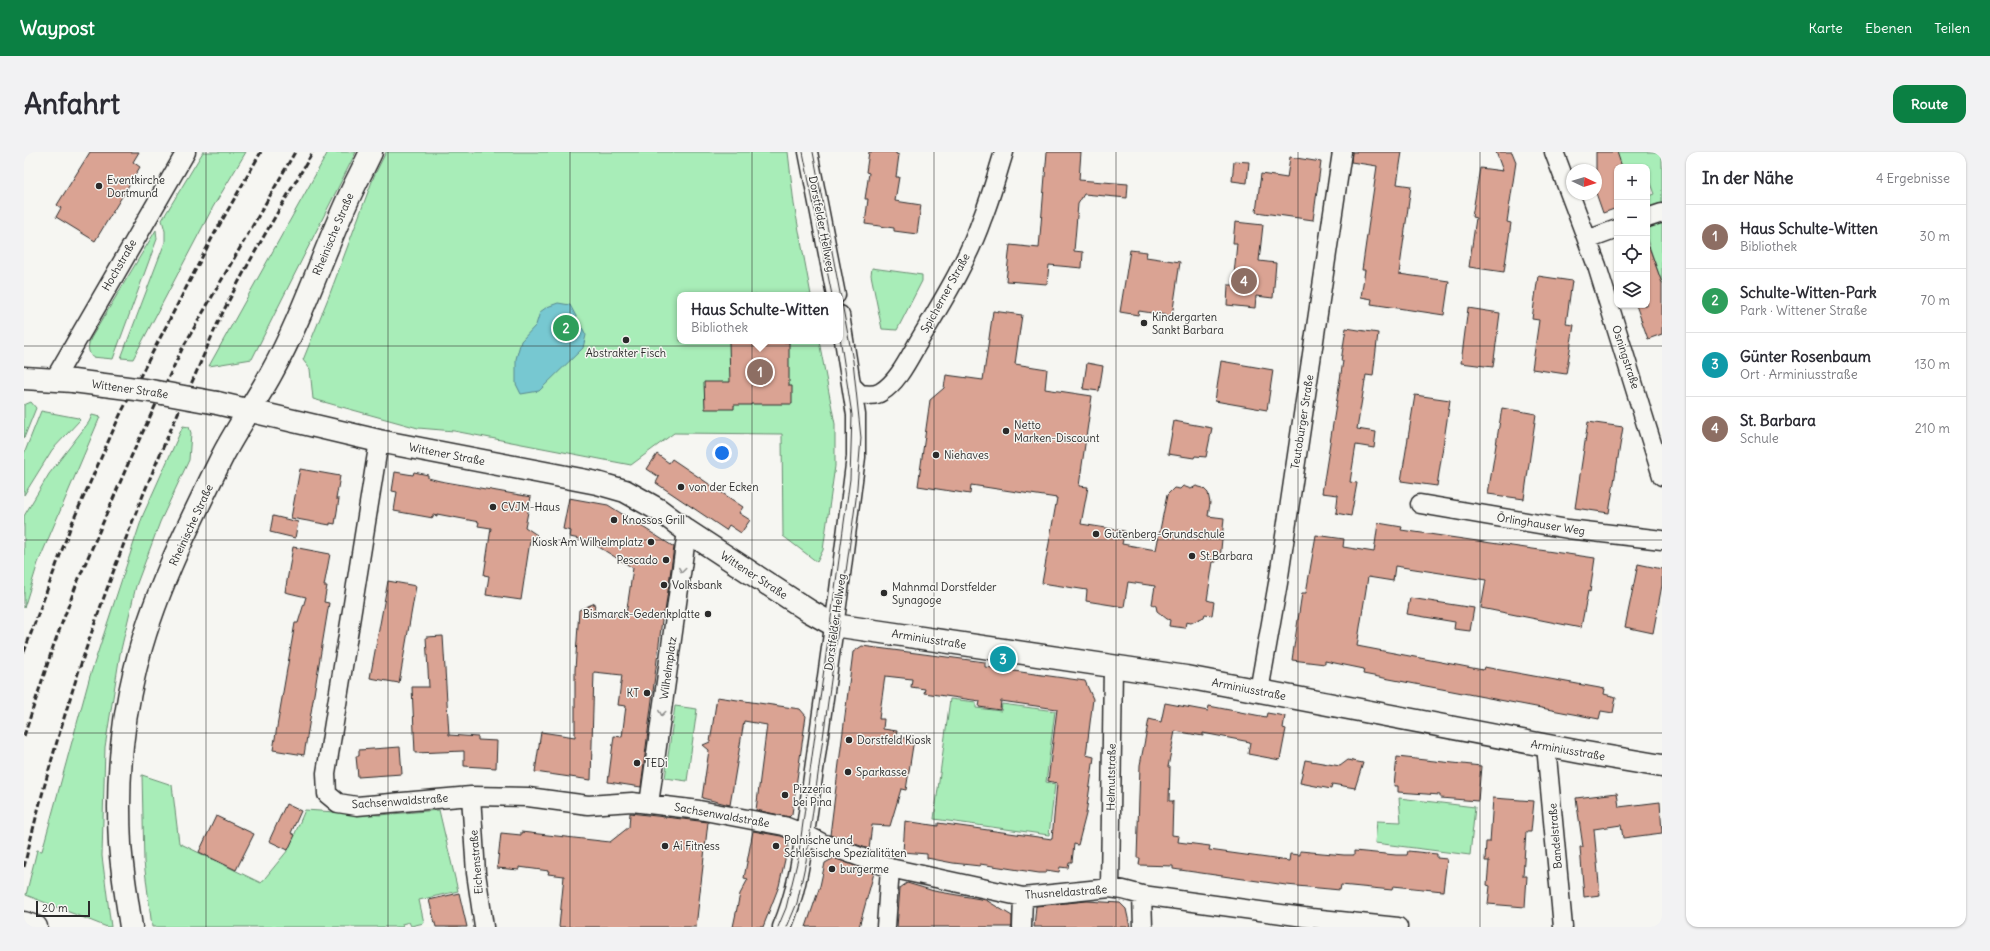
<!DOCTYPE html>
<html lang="de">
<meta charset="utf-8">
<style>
body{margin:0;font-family:Delius,sans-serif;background:#f2f2f3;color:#2b2b33}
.controls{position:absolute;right:12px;top:12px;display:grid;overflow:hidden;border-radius:8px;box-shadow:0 1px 3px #0004}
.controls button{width:36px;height:36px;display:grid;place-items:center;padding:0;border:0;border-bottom:1px solid #e1e1e2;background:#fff;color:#2b2b33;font:20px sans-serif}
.compass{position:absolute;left:1542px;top:12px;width:36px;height:36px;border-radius:50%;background:#fff;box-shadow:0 1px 3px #0004;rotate:94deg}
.scale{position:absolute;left:12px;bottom:10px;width:54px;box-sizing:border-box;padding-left:4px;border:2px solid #2b2b2b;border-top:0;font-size:11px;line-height:14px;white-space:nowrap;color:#2b2b2b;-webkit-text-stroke:3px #f6f6f2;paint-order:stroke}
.you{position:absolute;left:698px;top:301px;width:14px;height:14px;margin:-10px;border:3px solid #fff;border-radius:50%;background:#1a73e8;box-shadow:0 0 0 6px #1a73e833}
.badge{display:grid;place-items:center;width:26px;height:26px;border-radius:50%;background:#0b8043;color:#fff;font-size:13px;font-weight:700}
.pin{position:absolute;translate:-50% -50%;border:2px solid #fff;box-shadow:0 1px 4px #0006}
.popup{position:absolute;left:653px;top:140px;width:166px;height:52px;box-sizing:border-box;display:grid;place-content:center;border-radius:8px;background:#fff;filter:drop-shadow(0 1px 3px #0005);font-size:13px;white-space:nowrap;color:#7c7c81}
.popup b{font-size:15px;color:#2b2b33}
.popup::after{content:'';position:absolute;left:50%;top:100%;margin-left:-8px;border:8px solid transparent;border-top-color:#fff}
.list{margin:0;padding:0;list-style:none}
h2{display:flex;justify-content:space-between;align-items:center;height:52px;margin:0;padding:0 16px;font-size:17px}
h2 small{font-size:13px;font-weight:400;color:#7c7c81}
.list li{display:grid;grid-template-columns:26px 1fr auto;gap:12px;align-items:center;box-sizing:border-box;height:64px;padding:0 16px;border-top:1px solid #e1e1e2}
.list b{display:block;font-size:15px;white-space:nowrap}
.list p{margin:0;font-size:13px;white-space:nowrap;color:#7c7c81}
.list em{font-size:13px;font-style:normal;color:#7c7c81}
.icon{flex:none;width:22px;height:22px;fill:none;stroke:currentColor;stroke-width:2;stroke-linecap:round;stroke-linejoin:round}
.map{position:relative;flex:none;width:1638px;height:775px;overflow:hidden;border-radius:12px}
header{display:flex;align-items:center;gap:24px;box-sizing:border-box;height:56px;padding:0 20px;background:#0b8043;color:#fff}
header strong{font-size:19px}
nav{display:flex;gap:22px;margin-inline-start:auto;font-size:14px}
.intro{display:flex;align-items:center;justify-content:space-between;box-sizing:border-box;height:96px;padding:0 24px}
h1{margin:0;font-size:28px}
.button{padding:10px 18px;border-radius:12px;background:#0b8043;color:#fff;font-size:14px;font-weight:700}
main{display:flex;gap:24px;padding:0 24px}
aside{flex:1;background:#fff;border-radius:12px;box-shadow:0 1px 3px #0004}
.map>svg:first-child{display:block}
.green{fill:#a8edb8;stroke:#6a8c72}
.water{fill:#77c8d1;stroke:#59898f}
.building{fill:#daa393;stroke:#2b2b2b}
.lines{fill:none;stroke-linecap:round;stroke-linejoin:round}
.street-casing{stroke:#2b2b2b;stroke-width:21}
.secondary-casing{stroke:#2b2b2b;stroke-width:25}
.street{stroke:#f6f6f2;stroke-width:18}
.secondary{stroke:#f6f6f2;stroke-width:22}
.tram{stroke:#2b2b2b;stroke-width:1}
.rail{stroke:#2b2b2b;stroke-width:3;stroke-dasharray:6 3;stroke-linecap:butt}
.secondary-bridge-casing{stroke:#2b2b2b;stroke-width:25;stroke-linecap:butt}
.secondary-bridge{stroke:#f6f6f2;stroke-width:22}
.oneway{stroke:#90908e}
.grid{fill:none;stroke:#2b2b2b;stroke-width:1;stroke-opacity:0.55}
.poi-dot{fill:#2b2b2b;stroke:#f6f6f2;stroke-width:1.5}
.labels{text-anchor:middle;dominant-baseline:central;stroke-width:3;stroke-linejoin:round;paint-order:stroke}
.poi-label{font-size:11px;fill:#2b2b2b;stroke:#f6f6f2;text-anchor:start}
.street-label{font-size:11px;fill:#2b2b2b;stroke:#f6f6f2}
</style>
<header>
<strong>Waypost</strong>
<nav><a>Karte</a><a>Ebenen</a><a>Teilen</a></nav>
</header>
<div class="intro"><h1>Anfahrt</h1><a class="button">Route</a></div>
<main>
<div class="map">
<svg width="1638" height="775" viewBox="0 0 1638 775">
<rect width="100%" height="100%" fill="#f6f6f2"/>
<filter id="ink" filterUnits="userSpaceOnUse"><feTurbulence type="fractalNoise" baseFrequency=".025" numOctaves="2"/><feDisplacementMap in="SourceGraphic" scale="8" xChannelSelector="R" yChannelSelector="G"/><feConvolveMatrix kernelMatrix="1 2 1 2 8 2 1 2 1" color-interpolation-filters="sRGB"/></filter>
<g filter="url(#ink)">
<path class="green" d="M 179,0 L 222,0 L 189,55 L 109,207 L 97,206 L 141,90 L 141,79 L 138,68 Z
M 304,0 L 332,0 L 228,207 L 185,214 Z
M 362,0 L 764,0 L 770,52 L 787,143 L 656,143 L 656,189 L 795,189 L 811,272 L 811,314 L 799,398 L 793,410 L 759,384 L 758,282 L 650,281 L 607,313 L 430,279 L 394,276 L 289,247 L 286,217 L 279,208 L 305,144 L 350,24 Z
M 1592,0 L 1638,0 L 1638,131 L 1623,88 L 1623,45 L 1631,42 L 1625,26 L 1623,27 L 1623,15 L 1598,15 Z
M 132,78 L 133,87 L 89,207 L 68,205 C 63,198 64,193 67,186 Z
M 848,116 L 898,123 L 898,129 L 873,178 L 858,177 L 847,123 Z
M 7,250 L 12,256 L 0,286 L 0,253 Z
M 17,259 L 54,266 L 56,268 L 28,298 L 0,343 L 0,302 Z
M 68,263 L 76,265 L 14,411 L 0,456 L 0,364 L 25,322 L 65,270 Z
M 159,274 L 165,275 L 167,281 L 165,308 L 136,370 L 112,434 L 96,502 L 81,595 L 78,704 L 87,775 L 83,775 L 2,743 L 13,698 L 18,699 L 66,524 L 119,363 Z
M 926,547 L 952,550 L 952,556 L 977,559 L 978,552 L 1031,559 L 1022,630 L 1031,632 L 1025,683 L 910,667 Z
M 651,554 L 673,557 L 663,629 L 641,626 Z
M 118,623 L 148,633 L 155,691 L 237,731 L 264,698 L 281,658 L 356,663 L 415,658 L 434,739 L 395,748 L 400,771 L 387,774 L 385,770 L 378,772 L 379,775 L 128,775 L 120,710 Z
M 1375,646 L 1451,655 L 1446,703 L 1351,691 L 1353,669 L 1377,670 Z"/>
<path class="water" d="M 534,151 L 546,153 L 562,183 L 559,196 L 515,239 L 497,242 L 492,232 L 492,207 L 497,189 L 512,173 L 516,160 L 523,155 Z"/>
<path class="building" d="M 66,0 L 115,0 L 109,10 L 116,15 L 71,89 L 32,65 L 37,56 L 33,53 Z
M 845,0 L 872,0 L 872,2 L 875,3 L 872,25 L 875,25 L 871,49 L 897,53 L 893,82 L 870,79 L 870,76 L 841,72 L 844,47 L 841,47 L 845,21 L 842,20 Z
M 1023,0 L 1057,0 L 1055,28 L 1104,32 L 1103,46 L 1060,42 L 1054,52 L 1050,99 L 1059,100 L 1058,116 L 1025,113 L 1023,132 L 982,129 L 986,93 L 1015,96 Z
M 1328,0 L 1378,0 L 1373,32 L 1387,34 L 1375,122 L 1425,129 L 1420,163 L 1347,152 L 1348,147 L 1337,145 L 1341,118 L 1338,118 L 1353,14 L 1327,10 Z
M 1472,0 L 1488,0 L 1492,10 L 1483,70 L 1487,71 L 1480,120 L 1445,115 L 1452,66 L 1448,65 L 1456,16 L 1479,19 Z
M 1572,0 L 1593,0 L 1598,15 L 1593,15 L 1593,56 L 1579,61 L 1572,41 Z
M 1266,5 L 1297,10 L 1289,68 L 1232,60 L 1237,22 L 1263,26 Z
M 1210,9 L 1225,10 L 1223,31 L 1208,29 Z
M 1211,70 L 1239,73 L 1235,109 L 1252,111 L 1249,146 L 1232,144 L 1231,156 L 1203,153 L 1204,133 L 1209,133 L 1213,91 L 1209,91 Z
M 1623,95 L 1625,95 L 1638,131 L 1638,182 L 1624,187 L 1612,153 L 1623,153 Z
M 1106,98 L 1123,100 L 1122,105 L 1156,110 L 1148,164 L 1115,159 L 1114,163 L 1096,160 Z
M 1514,124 L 1548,129 L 1542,172 L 1550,173 L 1542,222 L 1508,217 L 1515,168 L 1508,167 Z
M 1444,156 L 1476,161 L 1469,215 L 1437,211 Z
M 969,159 L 998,163 L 991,212 L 1023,217 L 1021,237 L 1068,244 L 1055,334 L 1064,335 L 1057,372 L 1101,379 L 1098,392 L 1132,398 L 1143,343 L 1150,336 L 1156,337 L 1159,334 L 1167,337 L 1172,334 L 1179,336 L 1184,341 L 1186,351 L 1184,364 L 1200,366 L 1196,408 L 1192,407 L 1192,410 L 1189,410 L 1183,448 L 1190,450 L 1188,463 L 1181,462 L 1180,465 L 1167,471 L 1162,470 L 1161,476 L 1145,474 L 1146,468 L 1143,467 L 1133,459 L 1132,454 L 1128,452 L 1131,434 L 1104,430 L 1100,455 L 1062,449 L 1063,438 L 1018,431 L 1033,346 L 947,333 L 946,342 L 894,334 L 906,248 L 920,236 L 922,223 L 959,228 Z
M 1322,176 L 1354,181 L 1349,224 L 1342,223 L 1333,277 L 1352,280 L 1350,296 L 1332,293 L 1326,330 L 1333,331 L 1327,364 L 1312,361 L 1314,343 L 1298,341 L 1319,209 L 1317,209 Z
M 705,189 L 765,190 L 765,234 L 768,234 L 768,252 L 727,252 L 727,253 L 710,253 L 710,257 L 681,257 L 680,230 L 706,230 Z
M 1197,209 L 1249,218 L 1243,258 L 1191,249 Z
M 1063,211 L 1079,214 L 1075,239 L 1059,237 Z
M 1391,243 L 1426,248 L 1413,334 L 1377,329 Z
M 1478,256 L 1512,262 L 1500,347 L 1464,342 Z
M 1150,269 L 1188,276 L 1182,305 L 1171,304 L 1170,306 L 1144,302 Z
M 1564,270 L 1599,275 L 1585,361 L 1551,356 Z
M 633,302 L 645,311 L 648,307 L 719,355 L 715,361 L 726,368 L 717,381 L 705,373 L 702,378 L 632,331 L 635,325 L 623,317 Z
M 276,317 L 316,324 L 312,347 L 315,347 L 311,372 L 306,371 L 306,373 L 267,366 Z
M 371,320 L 389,323 L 390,320 L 404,323 L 404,326 L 416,329 L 507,345 L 501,375 L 513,383 L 506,389 L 497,448 L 462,443 L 465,424 L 460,423 L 467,376 L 454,374 L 455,370 L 413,362 L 413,364 L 409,363 L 409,366 L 370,359 L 373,340 L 368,339 Z
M 545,346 L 584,353 L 650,395 L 641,460 L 639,460 L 617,635 L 584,630 L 590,584 L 598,585 L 602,554 L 594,553 L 598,523 L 570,520 L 567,628 L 511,620 L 517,580 L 551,585 L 551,518 L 555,458 L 571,451 L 570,459 L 602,463 L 609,416 L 565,389 L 546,385 L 547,379 L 539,377 Z
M 249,364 L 274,370 L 271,386 L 246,380 Z
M 1354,371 L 1378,375 L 1377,378 L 1571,406 L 1566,440 L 1564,439 L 1557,476 L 1457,456 L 1462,428 L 1371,414 L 1369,429 L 1344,425 L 1333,494 L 1459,518 L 1460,515 L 1581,537 L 1580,542 L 1592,545 L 1589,561 L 1577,559 L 1575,567 L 1339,522 L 1340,517 L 1301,509 L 1301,512 L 1268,508 L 1278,441 L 1282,441 L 1292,383 L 1320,387 L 1319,395 L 1350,400 Z
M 269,395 L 306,402 L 300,434 L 303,434 L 300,450 L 305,451 L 280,603 L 249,598 L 271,471 L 274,471 L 282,445 L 261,440 Z
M 1614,412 L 1638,417 L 1638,433 L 1629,481 L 1601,475 Z
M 364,429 L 392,434 L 375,531 L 346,526 Z
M 1386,446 L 1450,456 L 1446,479 L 1430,477 L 1431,470 L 1383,462 Z
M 419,484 L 425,583 L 454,585 L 454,588 L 473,589 L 472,616 L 440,614 L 440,599 L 391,601 L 388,535 L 405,535 L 402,485 Z
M 838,494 L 961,510 L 961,515 L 1061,529 L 1069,547 L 1062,603 L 1070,605 L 1062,662 L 1054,693 L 1050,692 L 1048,710 L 1045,710 L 1044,716 L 1036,715 L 1035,720 L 1022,718 L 1022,721 L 1015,721 L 956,712 L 956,714 L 929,711 L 903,706 L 903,702 L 879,700 L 881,669 L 914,674 L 914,671 L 1028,687 L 1033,631 L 1024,629 L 1033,557 L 977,549 L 976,558 L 955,555 L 956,549 L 900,541 L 901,537 L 887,535 L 888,527 L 861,524 L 855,567 L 860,567 L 859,577 L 873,579 L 872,585 L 890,587 L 882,638 L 877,637 L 866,674 L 848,673 L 845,697 L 806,683 L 829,500 Z
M 693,545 L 776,557 L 782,564 L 768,662 L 765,665 L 732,658 L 743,573 L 720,569 L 706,653 L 678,646 L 685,598 L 679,593 L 686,590 Z
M 1141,551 L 1184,559 L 1185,554 L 1242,565 L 1243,561 L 1261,564 L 1259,576 L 1262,577 L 1256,608 L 1224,602 L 1226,590 L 1179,581 L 1179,584 L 1151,579 L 1144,615 L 1146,615 L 1145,649 L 1149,649 L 1148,683 L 1155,684 L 1154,690 L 1186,694 L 1185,698 L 1265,709 L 1266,702 L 1276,703 L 1276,699 L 1320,703 L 1330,703 L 1330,699 L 1372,703 L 1383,703 L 1384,699 L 1413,702 L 1413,706 L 1423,707 L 1419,739 L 1369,734 L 1368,738 L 1317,733 L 1316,738 L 1262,733 L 1149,717 L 1149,714 L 1115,713 L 1116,706 L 1113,706 L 1116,613 L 1125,567 L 1137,570 Z
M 376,595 L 378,622 L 334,625 L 332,604 L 335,604 L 335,598 Z
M 1373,605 L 1457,614 L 1454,649 L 1416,646 L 1416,643 L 1374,640 L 1374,634 L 1370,634 Z
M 1281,608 L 1316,614 L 1324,608 L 1339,611 L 1331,636 L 1308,632 L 1307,637 L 1276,631 Z
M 1593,641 L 1595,655 L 1636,650 L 1638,681 L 1599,686 L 1597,673 L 1570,677 L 1576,743 L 1560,745 L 1556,695 L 1559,695 L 1552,646 Z
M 1469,646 L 1510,649 L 1507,680 L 1502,680 L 1499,724 L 1503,724 L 1501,755 L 1464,752 L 1466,734 L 1463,733 L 1465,709 L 1461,709 L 1462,690 L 1466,690 Z
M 262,652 L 277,659 L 267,681 L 271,683 L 264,698 L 245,689 Z
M 606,661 L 684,670 L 672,775 L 535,775 L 540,724 L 524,722 L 525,719 L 495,715 L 495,718 L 473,716 L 477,681 L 497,683 L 497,680 L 586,690 L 605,675 Z
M 192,664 L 230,682 L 212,718 L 175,700 Z
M 729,679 L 757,684 L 762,686 L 765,690 L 755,734 L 739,775 L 709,775 L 716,742 L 724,727 L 720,726 Z
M 810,706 L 850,721 L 835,775 L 782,775 L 796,734 L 801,711 Z
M 883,731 L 910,739 L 962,748 L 988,764 L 988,775 L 873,775 L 876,736 Z
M 435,741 L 443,775 L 412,775 L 405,748 Z
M 1063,749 L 1096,751 L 1102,757 L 1106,775 L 1010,775 L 1012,754 Z"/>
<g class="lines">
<defs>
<path id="street" d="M 784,0 L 812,143
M 1530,0 L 1573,114 L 1638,324
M 1623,66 L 1638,61
M 1563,88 L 1593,77
M 30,228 L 162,0
M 828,234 L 836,242 C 843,243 851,244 857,240 C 874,230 885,206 895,189 C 918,150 943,110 958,67 C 967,45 973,22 980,0
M 355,289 L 302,621 L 303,642 L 314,651 L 333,654 L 447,644 L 504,645 L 564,653 L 608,650 L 625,652 L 675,658 L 760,674 L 781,682 L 798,691 L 866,716 L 999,745 L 1086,736 L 1099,738 L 1118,743 L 1287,766 L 1374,775
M 1396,352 L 1544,377 L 1638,388
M 1235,539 L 1254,431 L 1318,0
M 1522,594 L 1539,775
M 447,644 L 452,721 L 460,775
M 625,652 L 663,379
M 1086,736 L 1089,513
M 1118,743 L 1119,775
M 758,775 C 771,745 776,714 781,682 L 814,446 L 832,305 L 832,263 L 816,163
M 862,775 L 866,716
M 998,775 L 999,745"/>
<path id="secondary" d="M 0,226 L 49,229
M 193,251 L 355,289 L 573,331 L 601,339 L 635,358 L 663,379 L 785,459 L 810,473 L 1162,525 L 1556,600 L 1638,614
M 0,771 L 12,775
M 107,775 C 103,748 98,720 96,692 C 93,635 97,574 111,518 C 129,443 165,372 199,303 C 214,274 233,248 248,220 C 279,164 298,103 325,45 C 332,30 340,15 347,0"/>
</defs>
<use href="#street" class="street-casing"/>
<use href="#secondary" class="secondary-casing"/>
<use href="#street" class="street"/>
<use href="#secondary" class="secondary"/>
<path class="tram" d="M 779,0 L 808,143
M 754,775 L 762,756 L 774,707 L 826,327 L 828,263 L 816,185
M 763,775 L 773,751 L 782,709 L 832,347 L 837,286 L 829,209 L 789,0"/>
<path class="rail" d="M 0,500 L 48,371 L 96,263 L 188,86 L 237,0
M 0,584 L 29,495 L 53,431 L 107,305 L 158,197 L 271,0
M 0,715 C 38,552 94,393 163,241 C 176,213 187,184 201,156 C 228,103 259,51 289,0"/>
<defs>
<path id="secondary-bridge" d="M 49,229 L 127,239 L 193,251"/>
</defs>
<use href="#secondary-bridge" class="secondary-bridge-casing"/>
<use href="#secondary-bridge" class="secondary-bridge"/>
</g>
<defs><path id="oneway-chevron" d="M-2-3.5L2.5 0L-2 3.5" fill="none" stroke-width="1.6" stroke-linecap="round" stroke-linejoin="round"/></defs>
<g class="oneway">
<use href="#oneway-chevron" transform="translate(658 418) rotate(98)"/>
<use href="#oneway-chevron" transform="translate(638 561) rotate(98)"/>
</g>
</g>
<path class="grid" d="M 182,0 L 182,775M 364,0 L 364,775M 546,0 L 546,775M 728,0 L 728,775M 910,0 L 910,775M 1092,0 L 1092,775M 1274,0 L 1274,775M 1456,0 L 1456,775M 0,194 L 1638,194M 0,388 L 1638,388M 0,581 L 1638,581"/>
<g class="poi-dot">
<circle cx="75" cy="34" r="4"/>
<circle cx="1120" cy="171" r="4"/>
<circle cx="602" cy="188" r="4"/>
<circle cx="982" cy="279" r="4"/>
<circle cx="912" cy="303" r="4"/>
<circle cx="657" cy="335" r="4"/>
<circle cx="469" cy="355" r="4"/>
<circle cx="590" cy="368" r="4"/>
<circle cx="1072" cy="382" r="4"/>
<circle cx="627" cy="390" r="4"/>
<circle cx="1168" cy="404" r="4"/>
<circle cx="642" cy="408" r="4"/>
<circle cx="640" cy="433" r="4"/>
<circle cx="860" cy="441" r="4"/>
<circle cx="684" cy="462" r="4"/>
<circle cx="623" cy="541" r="4"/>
<circle cx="825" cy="588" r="4"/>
<circle cx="613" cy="611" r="4"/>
<circle cx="824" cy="620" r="4"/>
<circle cx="761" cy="643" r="4"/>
<circle cx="641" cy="694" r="4"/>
<circle cx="752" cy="694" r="4"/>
<circle cx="808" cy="717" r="4"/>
</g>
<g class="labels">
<g class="poi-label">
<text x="83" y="28">Eventkirche<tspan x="83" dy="13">Dortmund</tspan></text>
<text x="1128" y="165">Kindergarten<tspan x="1128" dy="13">Sankt Barbara</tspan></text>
<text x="602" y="201" text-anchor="middle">Abstrakter Fisch</text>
<text x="990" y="273">Netto<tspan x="990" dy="13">Marken-Discount</tspan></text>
<text x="920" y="303">Niehaves</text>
<text x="665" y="335">von der Ecken</text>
<text x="477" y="355">CVJM-Haus</text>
<text x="598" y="368">Knossos Grill</text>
<text x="1080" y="382">Gutenberg-Grundschule</text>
<text x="619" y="390" text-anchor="end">Kiosk Am Wilhelmplatz</text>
<text x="1176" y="404">St.Barbara</text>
<text x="634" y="408" text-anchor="end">Pescado</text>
<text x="648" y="433">Volksbank</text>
<text x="868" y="435">Mahnmal Dorstfelder<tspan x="868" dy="13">Synagoge</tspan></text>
<text x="676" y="462" text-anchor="end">Bismarck-Gedenkplatte</text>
<text x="615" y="541" text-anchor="end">KT</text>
<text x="833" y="588">Dorstfeld Kiosk</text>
<text x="621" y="611">TEDi</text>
<text x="832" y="620">Sparkasse</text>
<text x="769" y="637">Pizzeria<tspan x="769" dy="13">bei Pina</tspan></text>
<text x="760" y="688">Polnische und<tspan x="760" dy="13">Schlesische Spezialitäten</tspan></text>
<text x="649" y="694">Ai Fitness</text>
<text x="816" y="717">burgerme</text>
</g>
<g class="street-label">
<text transform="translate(798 72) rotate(79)">Dorstfelder Hellweg</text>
<text transform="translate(309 82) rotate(-67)">Rheinische Straße</text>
<text transform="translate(95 113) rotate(-60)">Hochstraße</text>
<text transform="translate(921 141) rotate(-61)">Spicherner Straße</text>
<text transform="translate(1602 205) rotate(72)">Osningstraße</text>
<text transform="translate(106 237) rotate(8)">Wittener Straße</text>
<text transform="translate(1278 270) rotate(-81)">Teutoburger Straße</text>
<text transform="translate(423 302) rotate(11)">Wittener Straße</text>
<text transform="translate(1517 372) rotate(9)">Örlinghauser Weg</text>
<text transform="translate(167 373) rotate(-65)">Rheinische Straße</text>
<text transform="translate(730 423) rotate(33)">Wittener Straße</text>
<text transform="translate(811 470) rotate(-82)">Dorstfelder Hellweg</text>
<text transform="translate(905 487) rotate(9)">Arminiusstraße</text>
<text transform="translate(644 516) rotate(-82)">Wilhelmplatz</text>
<text transform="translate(1225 537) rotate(11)">Arminiusstraße</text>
<text transform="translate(1544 598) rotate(10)">Arminiusstraße</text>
<text transform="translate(1087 625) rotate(-89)">Helmutstraße</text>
<text transform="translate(376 649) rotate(-4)">Sachsenwaldstraße</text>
<text transform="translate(698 663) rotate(10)">Sachsenwaldstraße</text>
<text transform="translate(1531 684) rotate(-95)">Bandelstraße</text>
<text transform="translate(452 710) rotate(-95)">Eichenstraße</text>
<text transform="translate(1042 740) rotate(-4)">Thusneldastraße</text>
</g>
</g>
</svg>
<div class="controls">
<button>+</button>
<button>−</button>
<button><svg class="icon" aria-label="locate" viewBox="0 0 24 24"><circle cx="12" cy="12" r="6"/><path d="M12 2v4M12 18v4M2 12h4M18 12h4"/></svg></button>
<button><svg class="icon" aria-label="layers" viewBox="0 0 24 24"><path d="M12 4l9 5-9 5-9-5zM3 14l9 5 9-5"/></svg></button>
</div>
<svg class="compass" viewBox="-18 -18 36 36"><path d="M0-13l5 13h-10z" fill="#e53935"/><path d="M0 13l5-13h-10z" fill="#7c7c81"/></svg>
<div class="scale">20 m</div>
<div class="you"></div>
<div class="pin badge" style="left:736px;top:220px;background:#8d6e63">1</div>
<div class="popup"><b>Haus Schulte-Witten</b>Bibliothek</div>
<div class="pin badge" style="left:542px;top:176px;background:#2e9e5b">2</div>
<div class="pin badge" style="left:979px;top:507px;background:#0f9aa8">3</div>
<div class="pin badge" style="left:1220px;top:129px;background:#8d6e63">4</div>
</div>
<aside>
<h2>In der Nähe<small>4 Ergebnisse</small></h2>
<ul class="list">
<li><span class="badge" style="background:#8d6e63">1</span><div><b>Haus Schulte-Witten</b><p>Bibliothek</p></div><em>30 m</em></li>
<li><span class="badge" style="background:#2e9e5b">2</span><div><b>Schulte-Witten-Park</b><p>Park · Wittener Straße</p></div><em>70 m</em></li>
<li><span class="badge" style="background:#0f9aa8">3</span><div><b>Günter Rosenbaum</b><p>Ort · Arminiusstraße</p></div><em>130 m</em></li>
<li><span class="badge" style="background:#8d6e63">4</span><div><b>St. Barbara</b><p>Schule</p></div><em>210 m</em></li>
</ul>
</aside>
</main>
